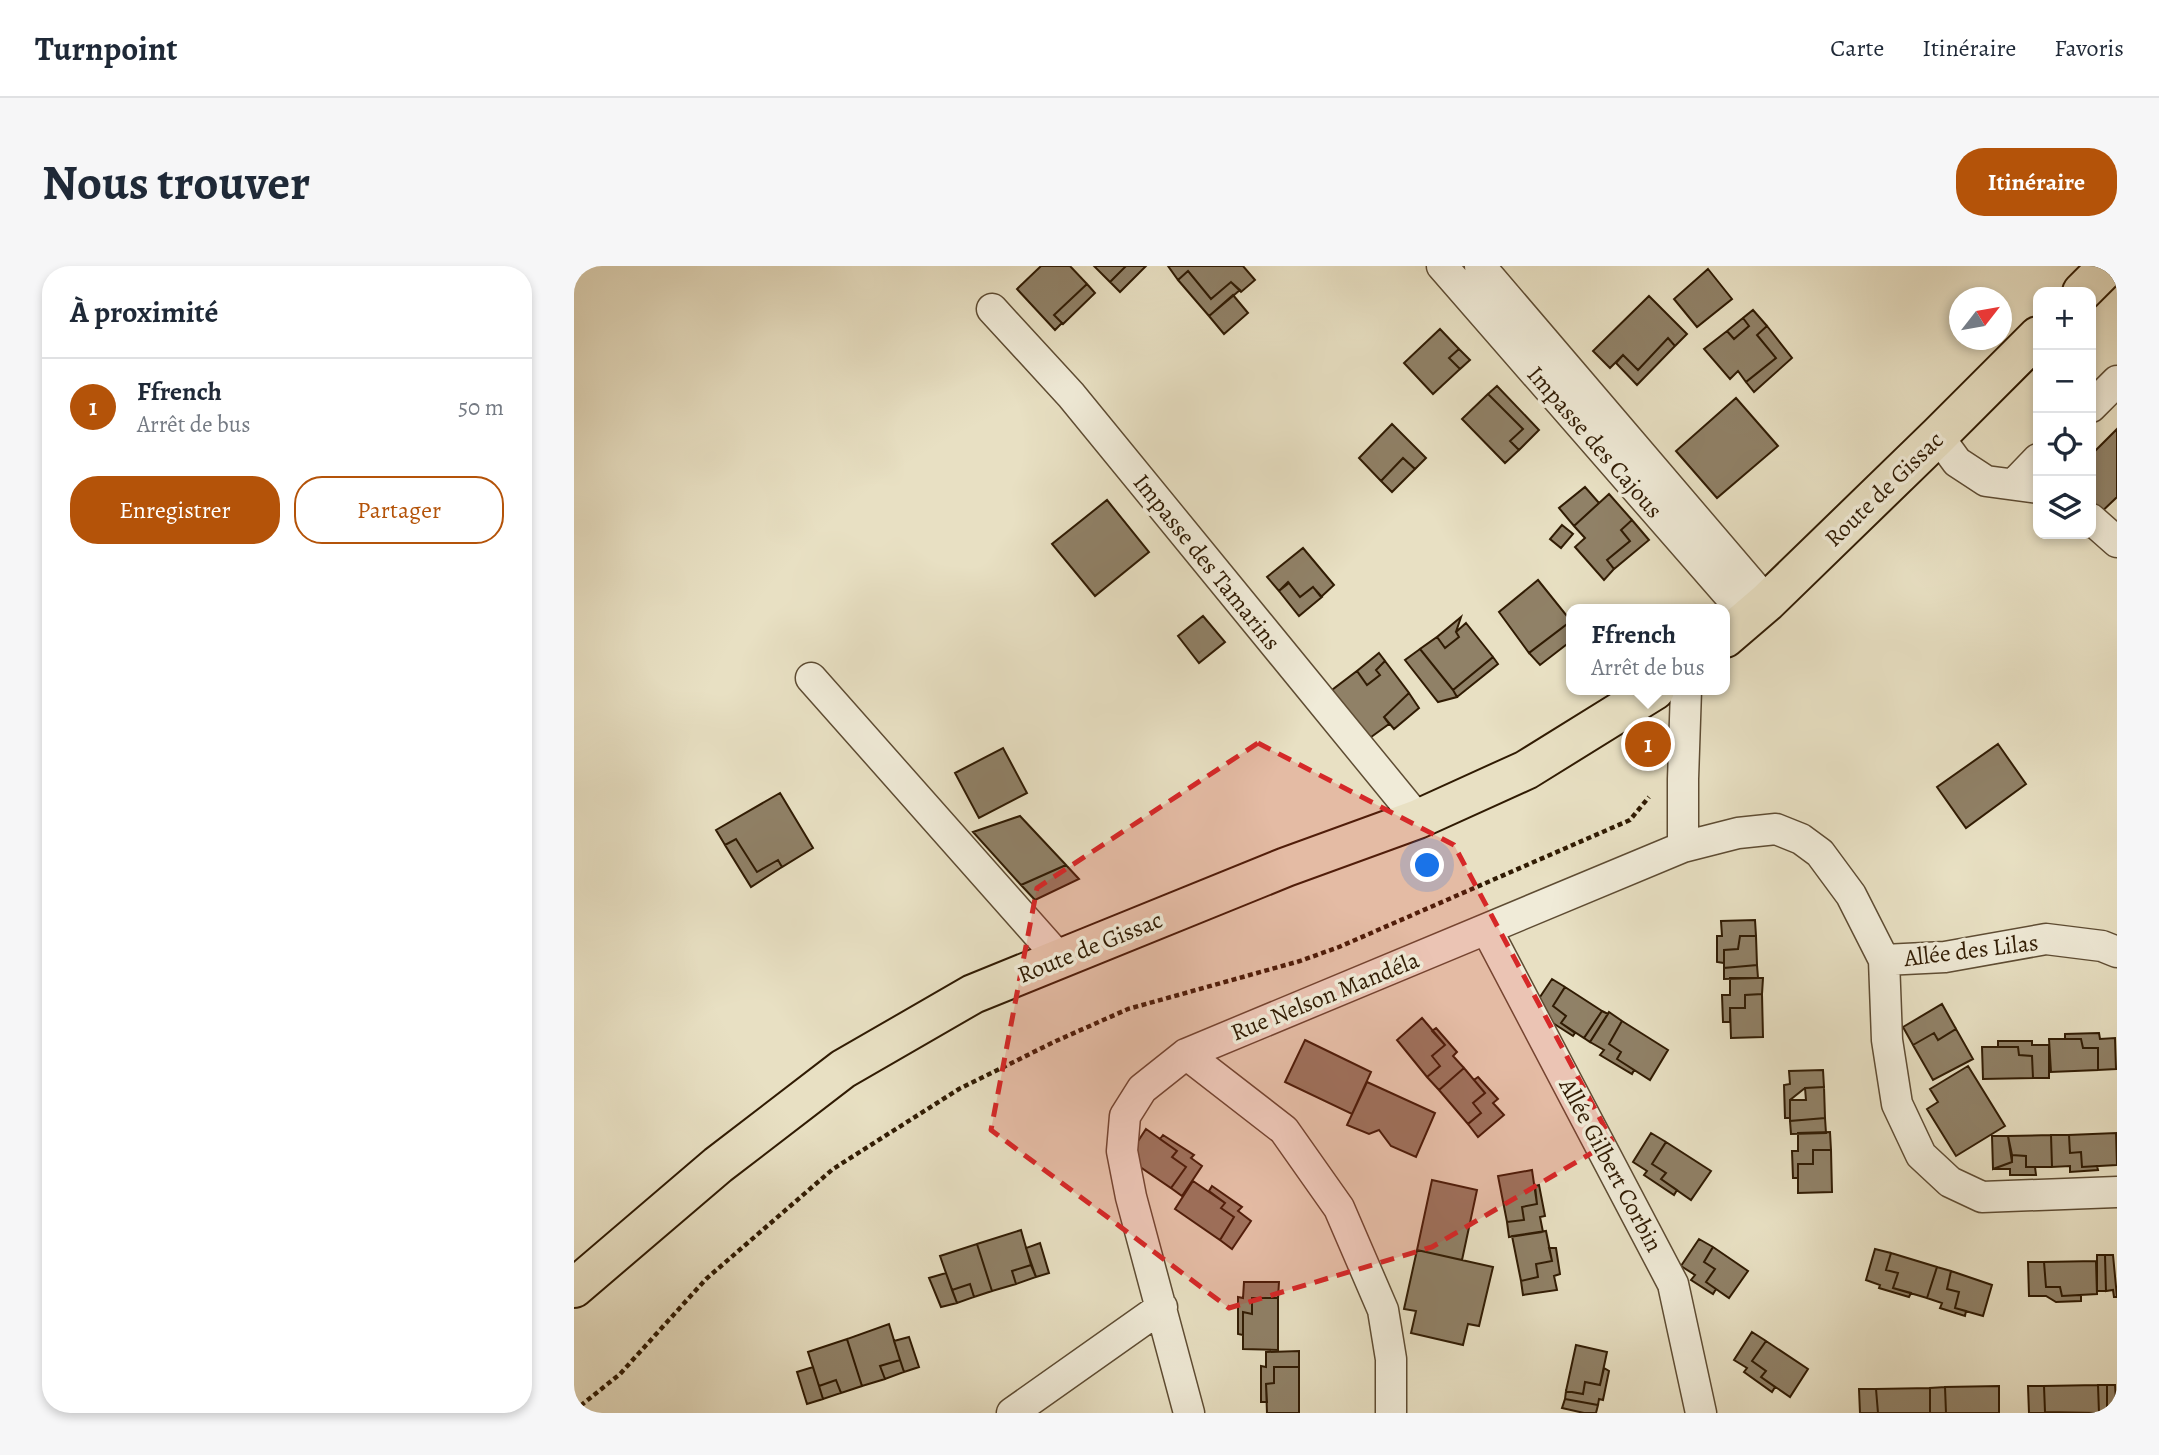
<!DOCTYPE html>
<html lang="fr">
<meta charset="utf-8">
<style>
body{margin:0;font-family:Alegreya,serif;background:#f6f6f7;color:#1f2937}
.controls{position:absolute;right:21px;top:21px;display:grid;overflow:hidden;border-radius:14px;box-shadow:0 4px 10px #0003}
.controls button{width:63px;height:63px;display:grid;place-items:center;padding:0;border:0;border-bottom:2px solid #e0e1e3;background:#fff;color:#1f2937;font:35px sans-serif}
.compass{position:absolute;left:1375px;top:21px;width:63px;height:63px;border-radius:50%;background:#fff;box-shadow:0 4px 10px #0003;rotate:59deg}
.you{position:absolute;left:854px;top:600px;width:24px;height:24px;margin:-18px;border:5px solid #fff;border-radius:50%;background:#1a73e8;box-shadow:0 0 0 10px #1a73e833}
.badge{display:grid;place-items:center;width:46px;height:46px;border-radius:50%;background:#b45309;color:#fff;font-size:23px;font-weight:700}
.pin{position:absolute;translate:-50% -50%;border:4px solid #fff;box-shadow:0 2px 7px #0006}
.popup{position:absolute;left:992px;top:338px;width:164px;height:91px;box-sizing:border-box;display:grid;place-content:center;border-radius:14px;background:#fff;filter:drop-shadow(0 2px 5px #0005);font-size:23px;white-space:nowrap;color:#747a83}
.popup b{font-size:26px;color:#1f2937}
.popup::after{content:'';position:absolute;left:50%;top:100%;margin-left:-14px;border:14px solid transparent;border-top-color:#fff}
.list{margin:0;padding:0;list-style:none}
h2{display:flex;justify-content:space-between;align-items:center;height:91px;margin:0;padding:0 28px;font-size:30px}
h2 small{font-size:23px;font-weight:400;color:#747a83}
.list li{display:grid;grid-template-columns:46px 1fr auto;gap:21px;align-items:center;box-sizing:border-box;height:98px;padding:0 28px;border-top:2px solid #e0e1e3}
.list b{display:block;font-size:26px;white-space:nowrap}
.list p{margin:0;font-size:23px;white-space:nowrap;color:#747a83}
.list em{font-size:23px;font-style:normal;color:#747a83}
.actions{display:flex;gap:14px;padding:21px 28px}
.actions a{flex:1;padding:16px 0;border:2px solid #b45309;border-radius:28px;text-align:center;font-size:24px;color:#b45309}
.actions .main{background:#b45309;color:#fff}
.icon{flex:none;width:38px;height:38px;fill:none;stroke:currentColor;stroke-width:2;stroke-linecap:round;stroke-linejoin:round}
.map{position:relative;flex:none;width:1543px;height:1147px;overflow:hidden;border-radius:28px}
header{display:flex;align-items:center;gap:42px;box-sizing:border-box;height:98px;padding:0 35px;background:#fff;border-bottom:2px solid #e0e1e3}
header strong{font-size:33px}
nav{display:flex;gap:38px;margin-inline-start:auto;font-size:24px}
.intro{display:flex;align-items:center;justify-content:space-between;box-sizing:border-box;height:168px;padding:0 42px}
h1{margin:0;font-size:49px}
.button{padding:18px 32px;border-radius:28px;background:#b45309;color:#fff;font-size:24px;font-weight:700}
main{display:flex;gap:42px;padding:0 42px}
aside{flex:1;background:#fff;border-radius:28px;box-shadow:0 4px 10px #0003}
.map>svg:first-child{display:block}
.building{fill:#908167;stroke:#301b03;stroke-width:2}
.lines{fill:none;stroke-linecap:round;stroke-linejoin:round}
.minor-casing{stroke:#5e4c33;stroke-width:33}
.primary-casing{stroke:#301b03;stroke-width:42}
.path{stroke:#301b03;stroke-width:4.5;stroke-dasharray:5 3.5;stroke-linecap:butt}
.minor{stroke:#f0ebd8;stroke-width:30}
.primary{stroke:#e8e0c3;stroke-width:38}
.marked{fill:#d62828;fill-opacity:0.2;stroke:#d62828;stroke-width:5;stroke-dasharray:14 9;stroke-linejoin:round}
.labels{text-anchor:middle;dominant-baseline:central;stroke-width:7;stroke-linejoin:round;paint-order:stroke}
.street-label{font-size:24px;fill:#301b03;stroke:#f0ebd8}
</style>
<header>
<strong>Turnpoint</strong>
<nav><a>Carte</a><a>Itinéraire</a><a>Favoris</a></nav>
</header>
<div class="intro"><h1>Nous trouver</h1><a class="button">Itinéraire</a></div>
<main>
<aside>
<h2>À proximité<small></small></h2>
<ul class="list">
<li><span class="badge">1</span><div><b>Ffrench</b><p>Arrêt de bus</p></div><em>50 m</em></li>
</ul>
<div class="actions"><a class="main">Enregistrer</a><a>Partager</a></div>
</aside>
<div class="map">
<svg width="1543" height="1147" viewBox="0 0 1543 1147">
<rect width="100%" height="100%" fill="#e8e0c3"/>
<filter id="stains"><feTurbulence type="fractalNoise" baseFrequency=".00286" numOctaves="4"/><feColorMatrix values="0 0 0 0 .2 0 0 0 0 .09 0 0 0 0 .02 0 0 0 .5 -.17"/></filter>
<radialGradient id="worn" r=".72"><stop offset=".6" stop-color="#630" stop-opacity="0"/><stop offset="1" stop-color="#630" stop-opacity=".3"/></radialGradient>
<path class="building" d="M 467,0 L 496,0 L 513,18 L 480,49 L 488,57 L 481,64 L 443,23 Z
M 520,0 L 552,0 L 536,16 Z
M 552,0 L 572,0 L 546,26 L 536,16 Z
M 594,0 L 669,0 L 681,14 L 667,26 L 657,16 L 637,33 L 614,5 L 604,14 Z
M 1134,3 L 1158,33 L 1123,61 L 1100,33 Z
M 614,5 L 637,33 L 657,16 L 666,24 L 635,50 L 604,14 Z
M 513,18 L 521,27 L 489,58 L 480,49 Z
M 659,29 L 674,47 L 650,68 L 635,50 Z
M 1075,30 L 1113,68 L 1101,80 L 1094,72 L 1064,104 L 1049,89 L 1036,102 L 1019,85 Z
M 1179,44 L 1193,60 L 1183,69 L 1202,92 L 1172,116 L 1164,105 L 1156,113 L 1130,83 L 1153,65 L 1160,73 L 1175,60 L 1169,52 Z
M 1169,52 L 1175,60 L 1160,73 L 1153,65 Z
M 1193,60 L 1218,92 L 1180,126 L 1172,116 L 1202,92 L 1183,69 Z
M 866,63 L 885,83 L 875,92 L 886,103 L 859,128 L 830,97 Z
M 1094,72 L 1101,80 L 1063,119 L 1042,97 L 1049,89 L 1064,104 Z
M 885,83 L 896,94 L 886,103 L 875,92 Z
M 923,120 L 965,164 L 945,184 L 936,175 L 949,163 L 914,128 Z
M 914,128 L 949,163 L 936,175 L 945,184 L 931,197 L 888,153 Z
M 1162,132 L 1204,180 L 1143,232 L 1102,185 Z
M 818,158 L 852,192 L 841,203 L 829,192 L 807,215 L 785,192 Z
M 1543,163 L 1543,231 L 1517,256 L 1517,189 Z
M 829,192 L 841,203 L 818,226 L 807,215 Z
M 1011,221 L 1025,237 L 1000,260 L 985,242 Z
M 1035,228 L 1058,254 L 1047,264 L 1056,275 L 1033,294 L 1040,303 L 1030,314 L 1001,281 L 1011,272 L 1000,260 Z
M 533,234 L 575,286 L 521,330 L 478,278 Z
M 1058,254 L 1075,274 L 1040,303 L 1033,294 L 1056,275 L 1047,264 Z
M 988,259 L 999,268 L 987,282 L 976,273 Z
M 729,282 L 760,319 L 747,331 L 739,321 L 726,331 L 714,316 L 705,325 L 693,311 Z
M 964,314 L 997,355 L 955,387 L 925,346 Z
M 715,317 L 726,331 L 739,321 L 748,331 L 725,350 L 705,325 Z
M 629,350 L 651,376 L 625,397 L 604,370 Z
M 887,351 L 882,366 L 885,371 L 871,382 L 863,371 Z
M 997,355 L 997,375 L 966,399 L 955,387 Z
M 892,357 L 919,391 L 879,424 L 846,383 L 863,371 L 871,382 L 885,371 L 882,366 Z
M 846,383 L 879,424 L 883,431 L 864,436 L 831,394 Z
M 805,387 L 811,395 L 802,404 L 806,409 L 793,419 L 783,405 Z
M 919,391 L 924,398 L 883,431 L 879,424 Z
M 811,395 L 835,427 L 810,451 L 815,458 L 793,474 L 754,427 L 783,405 L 793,419 L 806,409 L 802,404 Z
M 835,427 L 845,442 L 820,463 L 810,451 Z
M 1424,478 L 1452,518 L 1392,562 L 1363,521 Z
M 429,482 L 453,527 L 405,552 L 381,507 Z
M 206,527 L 239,582 L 208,601 L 204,594 L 183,606 L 162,573 L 151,579 L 142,564 Z
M 446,550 L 492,599 L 447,619 L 399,566 Z
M 162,573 L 183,606 L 204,594 L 208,601 L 177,621 L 151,579 Z
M 492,599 L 505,613 L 461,634 L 447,619 Z
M 1181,654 L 1182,670 L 1166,670 L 1164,683 L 1150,684 L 1150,697 L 1143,696 L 1143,670 L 1148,670 L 1147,655 Z
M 1166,670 L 1182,670 L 1183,699 L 1150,702 L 1150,684 L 1164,683 Z
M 1183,699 L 1184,712 L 1150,713 L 1150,702 Z
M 1156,712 L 1189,712 L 1188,728 L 1171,729 L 1171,742 L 1156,742 L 1156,756 L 1149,756 L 1148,729 L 1156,729 Z
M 978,713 L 991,721 L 979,740 L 992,750 L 987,757 L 1001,767 L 999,770 L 971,752 L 960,740 Z
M 991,721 L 1028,745 L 1010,772 L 987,757 L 992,750 L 979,740 Z
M 1188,728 L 1189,771 L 1157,772 L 1156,742 L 1171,742 L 1171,729 Z
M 1368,738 L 1382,763 L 1364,774 L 1360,767 L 1339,779 L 1329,761 Z
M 1028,745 L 1034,748 L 1016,776 L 1010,772 Z
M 1035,746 L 1048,755 L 1035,778 L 1047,786 L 1043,793 L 1060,804 L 1058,808 L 1026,789 L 1030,784 L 1016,776 Z
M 848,752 L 871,779 L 858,790 L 866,800 L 853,811 L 823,774 Z
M 1048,755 L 1094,784 L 1076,814 L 1043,793 L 1047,786 L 1035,778 Z
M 862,762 L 883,786 L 879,790 L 890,802 L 865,824 L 853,811 L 866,800 L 858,790 L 871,779 L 858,765 Z
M 1382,763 L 1399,793 L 1359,814 L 1339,779 L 1360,767 L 1364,774 Z
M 1525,767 L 1526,773 L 1541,772 L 1542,803 L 1524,804 L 1524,782 L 1509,782 L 1507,773 L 1491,773 L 1491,768 Z
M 1475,773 L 1507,773 L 1509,782 L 1524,782 L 1524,804 L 1477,806 Z
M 731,774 L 797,806 L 778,848 L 711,816 Z
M 1424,775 L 1458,775 L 1458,779 L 1475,779 L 1475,812 L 1459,812 L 1458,790 L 1445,789 L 1444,781 L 1424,781 Z
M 1408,781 L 1444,781 L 1445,789 L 1458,790 L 1459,812 L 1409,813 Z
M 1394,800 L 1431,860 L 1382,890 L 1353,843 L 1364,836 L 1356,823 Z
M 890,802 L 911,827 L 899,837 L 907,847 L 894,858 L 865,824 Z
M 1249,804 L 1250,821 L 1231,822 L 1216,834 L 1216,852 L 1211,852 L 1210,819 L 1216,818 L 1215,805 Z
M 904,811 L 924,833 L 919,837 L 930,849 L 904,871 L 894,858 L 907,847 L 899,837 L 911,827 L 900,814 Z
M 793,816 L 861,847 L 842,891 L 817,880 L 805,864 L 795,868 L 773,859 Z
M 1250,821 L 1251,852 L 1216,855 L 1216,834 L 1232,834 L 1231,822 Z
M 1251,852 L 1252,867 L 1217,868 L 1216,855 Z
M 572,863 L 603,885 L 598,891 L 612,901 L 597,922 L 553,892 Z
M 1256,866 L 1257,884 L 1239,884 L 1239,898 L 1224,898 L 1224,912 L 1219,912 L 1218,885 L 1224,885 L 1224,867 Z
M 1077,867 L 1092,876 L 1078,898 L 1092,907 L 1087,913 L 1103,924 L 1100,929 L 1070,909 L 1073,905 L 1059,896 Z
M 1542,867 L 1543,899 L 1508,901 L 1507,886 L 1496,887 L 1495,869 Z
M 589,869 L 620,889 L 617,892 L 628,900 L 608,930 L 597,922 L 612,901 L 598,891 L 603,885 L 586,873 Z
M 1477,869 L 1495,869 L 1496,887 L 1507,886 L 1508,901 L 1523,900 L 1524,904 L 1496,906 L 1496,900 L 1478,901 Z
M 1477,869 L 1478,901 L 1452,901 L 1452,890 L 1438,889 L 1434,870 Z
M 1418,870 L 1434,870 L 1438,896 L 1419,903 Z
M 1092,876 L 1137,905 L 1117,934 L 1087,913 L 1092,907 L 1078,898 Z
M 1239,884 L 1257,884 L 1258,926 L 1224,927 L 1224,898 L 1239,898 Z
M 1438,889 L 1452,890 L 1452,901 L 1461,901 L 1462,909 L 1436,909 L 1436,903 L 1419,903 L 1438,896 Z
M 958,904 L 963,938 L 948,941 L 950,954 L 933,956 L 924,910 Z
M 858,914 L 903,924 L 888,994 L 843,984 Z
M 619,915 L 651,937 L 647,942 L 660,951 L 646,974 L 601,943 Z
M 965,919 L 971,950 L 966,951 L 969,966 L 935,971 L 933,956 L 950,954 L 948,941 L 963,938 L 961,920 Z
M 638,920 L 668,941 L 664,945 L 677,955 L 658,983 L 646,974 L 660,951 L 647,942 L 651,937 L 635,925 Z
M 447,964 L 457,999 L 438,1005 L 442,1018 L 418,1025 L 403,978 Z
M 972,965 L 978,995 L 962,998 L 964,1011 L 947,1015 L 938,970 Z
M 1125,973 L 1139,981 L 1130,996 L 1141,1003 L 1132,1016 L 1142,1023 L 1139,1028 L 1117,1014 L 1121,1009 L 1107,1000 Z
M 466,977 L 475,1007 L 462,1011 L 452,982 Z
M 403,978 L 418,1025 L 400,1031 L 396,1018 L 378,1024 L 366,990 Z
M 1139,981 L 1174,1005 L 1155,1032 L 1132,1016 L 1141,1003 L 1130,996 Z
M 975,982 L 982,982 L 986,1008 L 980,1010 L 983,1024 L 949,1029 L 947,1015 L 964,1011 L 962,998 L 978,995 Z
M 1301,983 L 1317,987 L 1312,1004 L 1324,1007 L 1319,1022 L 1337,1027 L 1335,1031 L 1305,1022 L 1306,1019 L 1292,1014 Z
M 843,984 L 919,1001 L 905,1060 L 894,1058 L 889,1079 L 837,1067 L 842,1045 L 830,1043 Z
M 1317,987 L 1363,1001 L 1353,1032 L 1319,1022 L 1324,1007 L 1312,1004 Z
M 1523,989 L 1531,989 L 1532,1025 L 1523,1025 Z
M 1531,989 L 1539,989 L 1543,1031 L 1540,1031 L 1539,1024 L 1532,1025 Z
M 1522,995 L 1523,1028 L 1488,1030 L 1486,1021 L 1472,1021 L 1470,996 Z
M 1454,996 L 1470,996 L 1472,1021 L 1486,1021 L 1488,1030 L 1507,1029 L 1507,1035 L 1482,1036 L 1472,1030 L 1455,1030 Z
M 457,999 L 462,1011 L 442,1018 L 438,1005 Z
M 1363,1001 L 1377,1005 L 1373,1023 L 1385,1026 L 1381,1042 L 1392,1045 L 1391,1050 L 1366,1042 L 1368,1037 L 1353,1032 Z
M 1377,1005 L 1418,1019 L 1409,1050 L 1381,1042 L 1385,1026 L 1373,1023 Z
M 372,1007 L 383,1037 L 367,1041 L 355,1012 Z
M 670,1016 L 705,1016 L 704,1032 L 678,1032 L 678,1048 L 669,1046 L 669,1069 L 664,1068 L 664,1031 L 669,1032 Z
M 396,1018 L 400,1031 L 383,1037 L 378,1024 Z
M 678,1032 L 704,1032 L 704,1084 L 669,1083 L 669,1046 L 678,1048 Z
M 315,1058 L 326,1094 L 306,1100 L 311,1113 L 288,1120 L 273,1073 Z
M 1178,1066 L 1192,1075 L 1178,1095 L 1192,1105 L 1187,1111 L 1201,1121 L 1198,1126 L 1170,1106 L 1173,1102 L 1160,1094 Z
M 335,1071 L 345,1101 L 330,1106 L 320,1075 Z
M 273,1073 L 288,1120 L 267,1127 L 262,1114 L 245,1120 L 234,1086 Z
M 1192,1075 L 1234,1103 L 1216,1131 L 1187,1111 L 1192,1105 L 1178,1095 Z
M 1002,1079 L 1033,1086 L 1026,1119 L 1011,1116 L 1009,1128 L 992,1125 Z
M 725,1085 L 725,1101 L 700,1101 L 700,1117 L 692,1118 L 693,1136 L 687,1136 L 687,1100 L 692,1101 L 692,1086 Z
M 326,1094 L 330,1106 L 311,1113 L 306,1100 Z
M 239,1101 L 249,1133 L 233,1138 L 223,1106 Z
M 700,1101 L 725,1101 L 725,1147 L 693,1147 L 692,1118 L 700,1117 Z
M 1030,1102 L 1035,1105 L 1029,1134 L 1025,1133 L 1024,1139 L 991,1133 L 992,1125 L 1009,1128 L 1011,1116 L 1026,1119 Z
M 262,1114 L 267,1127 L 249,1133 L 245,1120 Z
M 1524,1119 L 1533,1119 L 1533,1147 L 1525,1147 Z
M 1524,1119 L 1525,1147 L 1471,1146 L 1470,1120 Z
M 1533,1119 L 1541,1119 L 1543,1147 L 1533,1147 Z
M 1425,1120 L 1425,1147 L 1372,1147 L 1371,1121 Z
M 1454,1120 L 1470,1120 L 1471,1146 L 1487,1147 L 1455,1147 Z
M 1371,1121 L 1372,1147 L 1389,1147 L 1356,1147 L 1356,1122 Z
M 1356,1122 L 1356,1147 L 1304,1147 L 1302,1123 Z
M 1285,1123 L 1302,1123 L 1304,1147 L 1286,1147 Z
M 991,1133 L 1024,1139 L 1022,1147 L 1010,1147 L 988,1142 Z"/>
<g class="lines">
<defs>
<path id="minor" d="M 868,0 L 1175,352
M 906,0 L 1193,336
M 418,43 L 497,129 L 844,553
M 1517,141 L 1543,115
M 1364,170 L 1383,196 L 1412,215 L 1464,222
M 1440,218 L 1464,193
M 1517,253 L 1543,276
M 237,412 L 486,693
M 1109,581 L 1164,567 L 1202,563 L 1227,573 L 1246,587 L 1277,629 L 1310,694 L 1313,774 L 1323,838 L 1347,889 L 1376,916 L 1408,931 L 1543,926
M 913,664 L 1099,1018 L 1127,1147
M 1310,694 L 1371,691 L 1472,673 L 1528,680 L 1543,686
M 612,788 L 710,864 L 765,942 L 809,1044 L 817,1093 L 817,1147
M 438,1147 L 588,1041
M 615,1147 L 557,931 L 548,885 L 551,850 L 568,823 L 612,788 L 1109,581 L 1109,513 L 1112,424"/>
<path id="primary" d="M 1508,26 L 1534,0
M 1151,372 L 1193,336 L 1364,170 L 1464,70
M 0,1022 L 144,899 L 269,803 L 399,728 L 712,601 L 844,553 L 952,504 L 1081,424"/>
</defs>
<use href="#minor" class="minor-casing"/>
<use href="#primary" class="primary-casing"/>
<path class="path" d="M 0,1145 L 46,1108 L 132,1013 L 259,903 L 385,823 L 482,775 L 554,743 L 726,695 L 765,681 L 1056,554 L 1075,531"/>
<use href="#minor" class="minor"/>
<use href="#primary" class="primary"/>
</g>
<path class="marked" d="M 684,477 L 880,579 L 1038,875 L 858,981 L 655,1042 L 417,864 L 463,622 Z"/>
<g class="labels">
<g class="street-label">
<text transform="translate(1021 176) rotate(49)">Impasse des Cajous</text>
<text transform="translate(1310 223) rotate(-44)">Route de Gissac</text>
<text transform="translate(633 296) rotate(51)">Impasse des Tamarins</text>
<text transform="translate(516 681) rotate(-22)">Route de Gissac</text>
<text transform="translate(1397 684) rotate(-7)">Allée des Lilas</text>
<text transform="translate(751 730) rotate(-22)">Rue Nelson Mandéla</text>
<text transform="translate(1037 899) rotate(62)">Allée Gilbert Corbin</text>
</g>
</g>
<rect width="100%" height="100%" filter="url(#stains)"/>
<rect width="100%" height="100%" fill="url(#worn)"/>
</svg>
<div class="controls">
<button>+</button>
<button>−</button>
<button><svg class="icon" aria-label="locate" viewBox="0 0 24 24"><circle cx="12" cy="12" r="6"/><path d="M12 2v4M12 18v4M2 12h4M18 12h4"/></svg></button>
<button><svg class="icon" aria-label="layers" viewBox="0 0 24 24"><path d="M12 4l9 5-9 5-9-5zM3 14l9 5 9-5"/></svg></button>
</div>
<svg class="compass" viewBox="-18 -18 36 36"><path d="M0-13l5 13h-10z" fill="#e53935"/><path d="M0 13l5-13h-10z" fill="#747a83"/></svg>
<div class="you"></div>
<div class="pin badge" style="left:1074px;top:478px">1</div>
<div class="popup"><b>Ffrench</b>Arrêt de bus</div>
</div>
</main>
